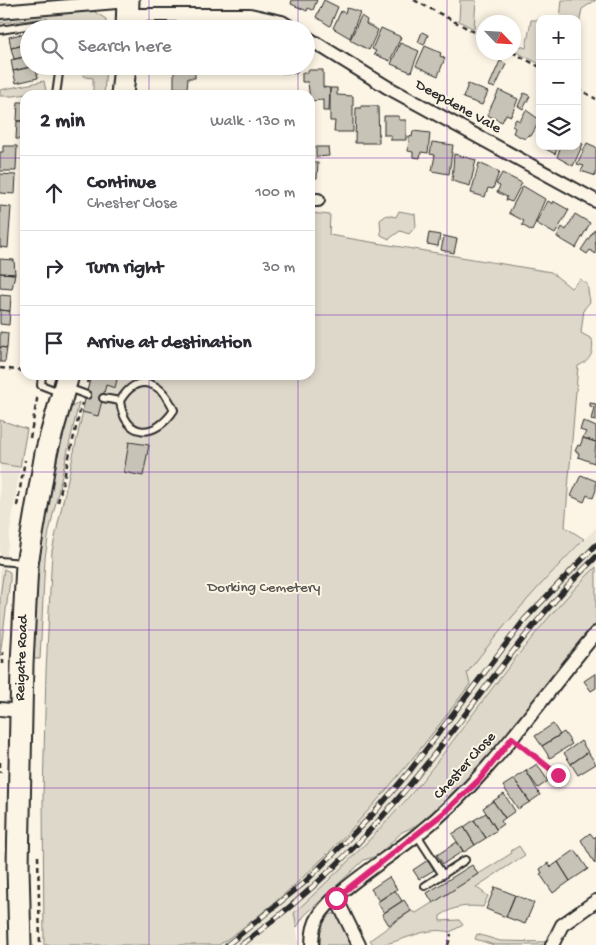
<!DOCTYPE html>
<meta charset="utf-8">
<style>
body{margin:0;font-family:"Gochi Hand",sans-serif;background:#f7f7f7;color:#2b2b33}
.controls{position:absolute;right:15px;top:15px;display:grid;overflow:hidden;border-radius:10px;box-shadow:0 2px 8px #0003}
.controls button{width:45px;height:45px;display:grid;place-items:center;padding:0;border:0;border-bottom:1px solid #e1e1e2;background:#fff;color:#2b2b33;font:25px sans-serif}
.compass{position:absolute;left:476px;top:15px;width:45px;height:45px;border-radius:50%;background:#fff;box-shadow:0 2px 8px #0003;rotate:115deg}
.stop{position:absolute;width:15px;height:15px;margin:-11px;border:4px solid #db2777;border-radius:50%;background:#fff}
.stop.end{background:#db2777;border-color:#fff;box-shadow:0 1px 5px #0008}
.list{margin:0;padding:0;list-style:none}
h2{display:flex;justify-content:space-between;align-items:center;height:65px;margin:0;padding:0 20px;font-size:21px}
h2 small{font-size:16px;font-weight:400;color:#7c7c81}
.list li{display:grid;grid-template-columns:32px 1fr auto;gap:15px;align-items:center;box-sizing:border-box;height:75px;padding:0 20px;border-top:1px solid #e1e1e2}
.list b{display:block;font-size:19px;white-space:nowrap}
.list p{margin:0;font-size:16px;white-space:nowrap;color:#7c7c81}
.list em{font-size:16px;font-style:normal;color:#7c7c81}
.icon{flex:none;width:28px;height:28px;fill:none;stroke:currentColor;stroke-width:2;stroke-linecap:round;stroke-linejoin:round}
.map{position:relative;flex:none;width:596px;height:945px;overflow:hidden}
.search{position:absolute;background:#fff;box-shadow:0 2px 8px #0003;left:20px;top:20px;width:295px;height:55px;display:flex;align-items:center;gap:12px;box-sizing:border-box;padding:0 18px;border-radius:28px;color:#7c7c81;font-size:19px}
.panel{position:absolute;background:#fff;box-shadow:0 2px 8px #0003;left:20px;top:90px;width:295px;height:290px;border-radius:15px}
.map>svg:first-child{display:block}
.built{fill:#ece6d7}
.green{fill:#ded8ca;stroke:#84827a}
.building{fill:#c8c3b7;stroke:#2b2b2b}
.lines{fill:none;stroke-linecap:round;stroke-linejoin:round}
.service-casing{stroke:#2b2b2b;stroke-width:10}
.minor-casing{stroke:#2b2b2b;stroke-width:16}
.primary-casing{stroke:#2b2b2b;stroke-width:25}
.path{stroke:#2b2b2b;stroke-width:2.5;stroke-dasharray:5 4;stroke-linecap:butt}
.service{stroke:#fcf5e5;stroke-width:6}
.minor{stroke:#fcf5e5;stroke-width:12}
.primary{stroke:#fcf5e5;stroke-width:21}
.rail-casing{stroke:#2b2b2b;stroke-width:5.5}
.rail{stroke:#fcf5e5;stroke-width:4;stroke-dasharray:11;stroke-linecap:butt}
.route{stroke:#db2777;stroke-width:6}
.grid{fill:none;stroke:#7b2cbf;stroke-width:1;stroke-opacity:0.55}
.labels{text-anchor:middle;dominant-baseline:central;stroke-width:4;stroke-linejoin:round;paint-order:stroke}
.street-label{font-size:15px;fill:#2b2b2b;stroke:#fcf5e5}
.park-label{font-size:15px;fill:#585653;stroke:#fcf5e5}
</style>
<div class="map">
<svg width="596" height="945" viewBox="0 0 596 945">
<rect width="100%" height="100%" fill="#fcf5e5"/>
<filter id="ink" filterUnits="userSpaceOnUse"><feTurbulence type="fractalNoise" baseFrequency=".02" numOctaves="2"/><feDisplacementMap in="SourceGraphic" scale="10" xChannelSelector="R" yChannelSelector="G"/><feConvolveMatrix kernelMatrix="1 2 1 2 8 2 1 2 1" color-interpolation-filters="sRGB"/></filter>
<g filter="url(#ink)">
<path class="built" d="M 0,464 L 20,467 L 0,597 Z
M 596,528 L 596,567 L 527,641 L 420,782 L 358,854 L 294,913 L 299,945 L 171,945 L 481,654 L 527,597 Z"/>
<path class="green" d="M 460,0 L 476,0 L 474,29 L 459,21 Z
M 562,0 L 596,0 L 582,9 L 577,35 L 577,19 L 560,19 Z
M 90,9 L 106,19 L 106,29 L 60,29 L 47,18 L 0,23 L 0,17 Z
M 531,20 L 540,20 L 540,64 L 514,51 L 514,47 L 518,45 L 526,48 Z
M 150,22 L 188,22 L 187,29 L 148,29 Z
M 78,66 L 106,66 L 104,95 L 93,95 L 93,78 L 85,77 Z
M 44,81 L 46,91 L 14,96 L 0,96 L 0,90 Z
M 399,211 L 415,214 L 416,226 L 409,234 L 400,231 L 389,239 L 381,235 L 380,220 L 387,215 L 396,217 Z
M 310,213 L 330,215 L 329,235 L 551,272 L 571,288 L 580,279 L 587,284 L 590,302 L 584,309 L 581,333 L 592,339 C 594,353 591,360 578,366 L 565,527 L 584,539 C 543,581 503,625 467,673 L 470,684 C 399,780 318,877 219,945 L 44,945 L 43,797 L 46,671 L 52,551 L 91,375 L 310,375 Z
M 79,402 L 49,532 L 45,558 L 40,659 L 34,659 C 33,577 47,495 68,416 L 71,408 Z
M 0,420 L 27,429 L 20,467 L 0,464 Z
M 596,567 L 596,624 L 569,662 L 466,784 L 429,820 L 402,832 L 377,856 L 364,860 L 304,916 L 297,927 L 294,913 C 339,871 382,830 421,782 C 479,709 529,632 596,567 Z
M 4,569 L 10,572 L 10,580 L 0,656 L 0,597 Z
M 519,846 L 525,855 L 476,887 L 488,896 L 483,907 C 466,905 454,906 440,916 L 440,921 L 459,920 L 463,925 L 450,932 C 423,925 400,945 374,945 L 370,940 L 411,911 L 416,913 L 512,853 L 511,851 Z
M 337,913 L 354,945 L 320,945 L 321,925 L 328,915 Z
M 477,934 L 500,941 L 547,942 L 546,945 L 494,945 L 475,939 Z"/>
<path class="building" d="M 292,0 L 317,0 L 313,10 L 308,8 L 307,11 L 291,4 Z
M 324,0 L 338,7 L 330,26 L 316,17 Z
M 347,8 L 360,12 L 350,38 L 333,28 L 341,11 L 345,13 Z
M 361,16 L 367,20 L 366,24 L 378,30 L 369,50 L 350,40 Z
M 381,28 L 401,37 L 390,61 L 374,54 L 376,51 L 372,49 Z
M 29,32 L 29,44 L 11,48 L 9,37 Z
M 422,32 L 428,35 L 424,45 L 418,42 Z
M 400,43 L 419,51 L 411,72 L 391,64 Z
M 29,44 L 29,56 L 14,59 L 11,48 Z
M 425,46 L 441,53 L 440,56 L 445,58 L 438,76 L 416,66 Z
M 29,56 L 29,66 L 34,66 L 13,71 L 11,60 Z
M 500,61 L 506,64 L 495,88 L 489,86 Z
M 35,66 L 38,78 L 16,83 L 13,71 Z
M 174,66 L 195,66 L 195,78 L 188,78 L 187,88 L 174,88 Z
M 274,66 L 297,66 L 297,73 L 281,73 L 281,71 L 274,71 Z
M 308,70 L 323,70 L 323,87 L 330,88 L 329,111 L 323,111 L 323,100 L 310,101 L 308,82 L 302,82 L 302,73 L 308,73 Z
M 468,84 L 488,92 L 482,105 L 463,98 Z
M 330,88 L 337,88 L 337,95 L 353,96 L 353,132 L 334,132 L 335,121 L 330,121 Z
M 499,90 L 518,99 L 511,116 L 506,114 L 502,122 L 487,115 Z
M 524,93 L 530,96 L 523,109 L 518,106 Z
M 18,102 L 25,102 L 25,121 L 17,121 Z
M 361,106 L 378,106 L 379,143 L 355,143 L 356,108 L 361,108 Z
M 526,110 L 540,120 L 531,136 L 528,135 L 525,139 L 513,133 L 515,128 L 512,126 L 516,119 L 520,121 Z
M 384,116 L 399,116 L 399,120 L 406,120 L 406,140 L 391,140 L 391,135 L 384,135 Z
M 17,121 L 25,121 L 25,139 L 16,139 Z
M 413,131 L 430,133 L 428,153 L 421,152 L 420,158 L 413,157 L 413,152 L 408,151 L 409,136 L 412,137 Z
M 577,141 L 583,144 L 573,166 L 557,157 L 561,146 L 577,146 Z
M 432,142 L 453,145 L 449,174 L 432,171 L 435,155 L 430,154 Z
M 587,143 L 596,147 L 596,176 L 581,171 L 584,166 L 577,164 Z
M 3,146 L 17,146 L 16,171 L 0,171 L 0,152 L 3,152 Z
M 540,146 L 558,146 L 555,154 Z
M 316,147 L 328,147 L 329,156 L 316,157 Z
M 454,154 L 476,160 L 470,186 L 452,181 Z
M 310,163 L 318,163 L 317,178 L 310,178 L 310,186 Z
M 479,163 L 499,172 L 493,189 L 488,188 L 485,197 L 471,193 Z
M 502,173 L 522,183 L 512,202 L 506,200 L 507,197 L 497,192 L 500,186 L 496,184 Z
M 0,174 L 16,175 L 15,194 L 0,193 Z
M 523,186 L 545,199 L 532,231 L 522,225 L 524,221 L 509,213 Z
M 548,201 L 553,204 L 553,201 L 569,210 L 555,234 L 536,223 Z
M 0,206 L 11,207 L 8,248 L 0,247 Z
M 575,214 L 590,223 L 576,248 L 557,237 L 562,227 L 566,230 Z
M 595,229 L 596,254 L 590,250 L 587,254 L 581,250 Z
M 429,233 L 440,235 L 438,246 L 427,244 Z
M 444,236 L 457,239 L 454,253 L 441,250 Z
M 0,259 L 14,260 L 15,274 L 0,273 Z
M 0,273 L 15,274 L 12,289 L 0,288 Z
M 0,295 L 11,296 L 10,311 L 0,310 Z
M 0,310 L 10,311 L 9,325 L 0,324 Z
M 0,332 L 8,333 L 7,348 L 0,347 Z
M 0,347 L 7,348 L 5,362 L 0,362 Z
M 91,375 L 118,375 L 115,388 L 106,385 L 98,416 L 82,412 Z
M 590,403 L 596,404 L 596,421 L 591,420 L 594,407 L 590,406 Z
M 583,421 L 596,427 L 596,442 L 583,438 L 586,432 L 580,430 Z
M 583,438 L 596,442 L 594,463 L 578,457 L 579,453 L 575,451 L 578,445 L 580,446 Z
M 129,442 L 149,445 L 143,476 L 124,472 Z
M 581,475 L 596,481 L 596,490 L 593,498 L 587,495 L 584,502 L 571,496 Z
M 596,673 L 596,688 L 591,691 L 584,681 Z
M 553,724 L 560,735 L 542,746 L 535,736 Z
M 564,732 L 572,744 L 550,758 L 542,746 Z
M 581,741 L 588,752 L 571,764 L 564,753 Z
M 588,752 L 596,764 L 578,775 L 571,764 Z
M 537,764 L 548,781 L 538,788 L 526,771 Z
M 526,771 L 540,795 L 530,802 L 514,779 Z
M 514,779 L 530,802 L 518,809 L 503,786 Z
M 504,794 L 515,811 L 505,818 L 493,801 Z
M 493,801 L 505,818 L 501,821 L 503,824 L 496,829 L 483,808 Z
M 486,813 L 497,830 L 486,838 L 474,820 Z
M 474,820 L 486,838 L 475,845 L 464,827 Z
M 464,827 L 475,845 L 464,852 L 452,834 Z
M 590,833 L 594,838 L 596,836 L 595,864 L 581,840 Z
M 457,842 L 463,851 L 443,864 L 437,855 Z
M 575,850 L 588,869 L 570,881 L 558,862 Z
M 428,860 L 434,870 L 419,879 L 413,870 Z
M 558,862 L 570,881 L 553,893 L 540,874 L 542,873 L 540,869 L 548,863 L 551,867 Z
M 472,865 L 478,874 L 433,903 L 427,893 Z
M 389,877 L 397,889 L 379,901 L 371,889 Z
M 495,887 L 515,895 L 506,917 L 486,909 Z
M 395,890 L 402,901 L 384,913 L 377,902 Z
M 515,895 L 534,903 L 525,924 L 506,917 Z
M 404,900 L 411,911 L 389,925 L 382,914 Z"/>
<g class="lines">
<defs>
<path id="service" d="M 0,30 L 39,24 L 51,29
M 56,95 L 60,66
M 42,375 L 41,385 L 59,392
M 68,388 L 87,395
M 103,398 L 120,401 C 138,370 162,383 174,410 C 155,439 125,439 120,401
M 0,561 L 23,563
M 417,835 L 443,875
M 425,886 L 465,860"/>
<path id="minor" d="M 0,12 L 128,1
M 128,15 L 250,15 L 282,22 L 293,29
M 306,37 L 387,87 L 596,201
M 310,200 L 318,200
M 0,709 L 21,711
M 336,898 L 359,945
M 312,945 C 312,934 313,925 319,916 C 334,891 393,855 418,834 C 490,777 537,703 596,633
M 552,945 L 562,925 L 596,901"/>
<path id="primary" d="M 127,29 L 128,0
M 122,95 L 125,66
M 20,945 L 18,867 L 22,664 L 27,564 L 46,453 L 68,375"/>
</defs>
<use href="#service" class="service-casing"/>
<use href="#minor" class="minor-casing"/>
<use href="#primary" class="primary-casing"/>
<path class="path" d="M 414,0 L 484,37
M 512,52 L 540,67
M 577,88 L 596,99
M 0,368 L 25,371
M 87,383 L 89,375
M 30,438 L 38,394
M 58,502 L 82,403
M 17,506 L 25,460
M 3,664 L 3,652
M 523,747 L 558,775 L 568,769
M 0,762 L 0,773
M 38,856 L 40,945
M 448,945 L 451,934"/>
<use href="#service" class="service"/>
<use href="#minor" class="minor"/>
<use href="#primary" class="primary"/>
<defs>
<path id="rail" d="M 227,945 L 305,882 L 373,814 L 409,772 L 525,619 L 596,545
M 241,945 C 306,898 366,839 416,777 C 477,703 527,624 596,557"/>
</defs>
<use href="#rail" class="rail-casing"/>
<use href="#rail" class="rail"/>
</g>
</g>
<g class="lines" filter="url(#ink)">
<path class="route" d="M 336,898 L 445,812 L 479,780 L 512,738 L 558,775"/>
</g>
<path class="grid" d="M 149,0 L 149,29M 298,0 L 298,29M 447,0 L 447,945M 149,66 L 149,95M 298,66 L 298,95M 0,158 L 25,158M 310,158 L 596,158M 0,315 L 25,315M 310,315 L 596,315M 149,375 L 149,945M 298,375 L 298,945M 0,472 L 596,472M 0,630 L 596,630M 0,788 L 596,788"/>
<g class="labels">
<g class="street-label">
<text transform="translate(458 107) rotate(29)">Deepdene Vale</text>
<text transform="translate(22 658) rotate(-88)">Reigate Road</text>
<text transform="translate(465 766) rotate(-48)">Chester Close</text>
</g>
<g class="park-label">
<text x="264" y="588">Dorking Cemetery</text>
</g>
</g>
</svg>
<div class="controls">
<button>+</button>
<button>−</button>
<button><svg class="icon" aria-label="layers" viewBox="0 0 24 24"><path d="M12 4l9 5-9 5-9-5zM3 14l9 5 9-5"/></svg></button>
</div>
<svg class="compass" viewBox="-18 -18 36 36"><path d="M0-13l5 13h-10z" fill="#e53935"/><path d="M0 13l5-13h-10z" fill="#7c7c81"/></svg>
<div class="stop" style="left:336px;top:898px"></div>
<div class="stop end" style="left:558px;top:775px"></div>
<div class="search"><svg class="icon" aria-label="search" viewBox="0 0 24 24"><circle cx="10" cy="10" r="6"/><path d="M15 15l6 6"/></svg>Search here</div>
<section class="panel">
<h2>2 min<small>Walk · 130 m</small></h2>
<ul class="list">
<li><svg class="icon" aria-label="ahead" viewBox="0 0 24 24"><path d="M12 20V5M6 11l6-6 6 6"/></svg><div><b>Continue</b><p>Chester Close</p></div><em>100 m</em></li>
<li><svg class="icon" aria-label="right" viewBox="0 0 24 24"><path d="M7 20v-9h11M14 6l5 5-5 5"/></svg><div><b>Turn right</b></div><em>30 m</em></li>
<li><svg class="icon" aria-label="arrive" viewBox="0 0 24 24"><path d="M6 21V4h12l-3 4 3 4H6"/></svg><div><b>Arrive at destination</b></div></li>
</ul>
</section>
</div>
